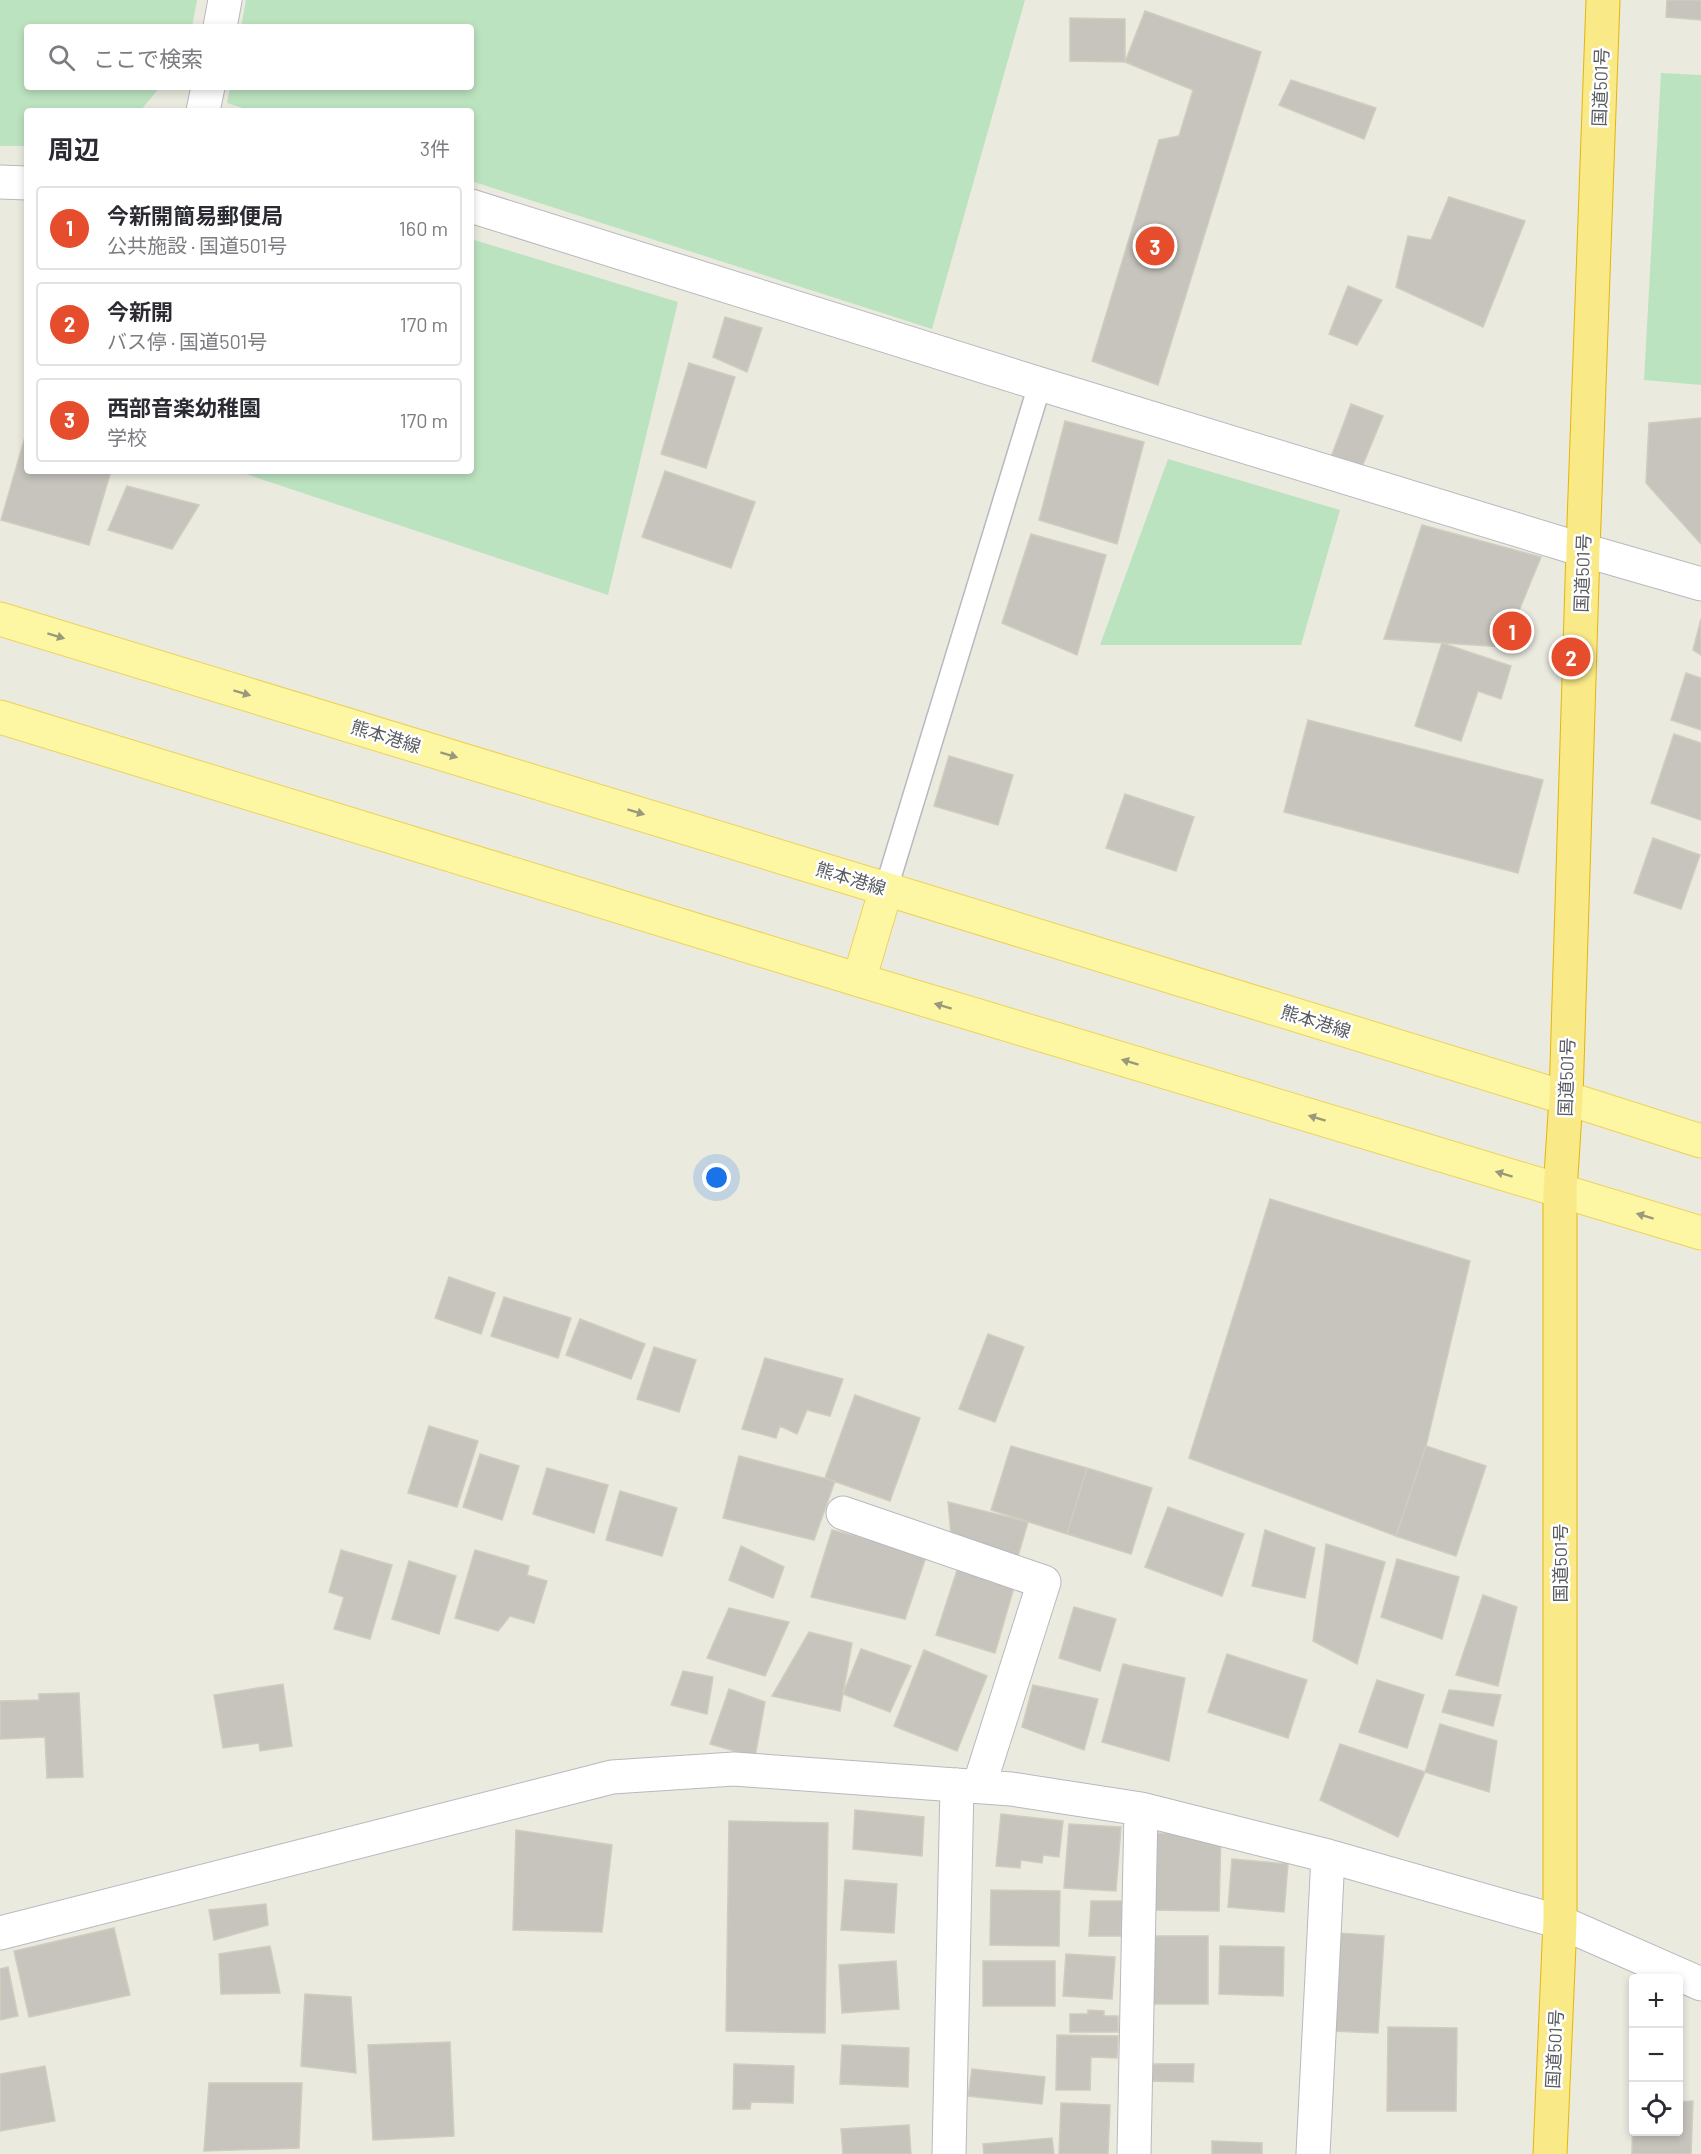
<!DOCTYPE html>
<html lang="ja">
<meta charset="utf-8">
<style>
body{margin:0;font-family:Barlow,"Noto Sans JP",sans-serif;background:#f2f2f3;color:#2b2b33}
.controls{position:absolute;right:18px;bottom:18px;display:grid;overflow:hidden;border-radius:6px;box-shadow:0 3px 9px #0003}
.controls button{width:54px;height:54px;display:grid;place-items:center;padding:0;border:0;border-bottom:2px solid #e1e1e2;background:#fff;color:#2b2b33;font:30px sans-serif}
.you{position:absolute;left:717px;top:1178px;width:21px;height:21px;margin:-15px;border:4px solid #fff;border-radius:50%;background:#1a73e8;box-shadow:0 0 0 9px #1a73e833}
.badge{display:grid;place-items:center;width:39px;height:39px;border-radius:50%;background:#e54d2c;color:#fff;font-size:20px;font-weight:700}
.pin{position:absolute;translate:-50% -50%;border:3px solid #fff;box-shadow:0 2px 6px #0006}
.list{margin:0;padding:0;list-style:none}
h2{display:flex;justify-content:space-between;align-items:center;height:78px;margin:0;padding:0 24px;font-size:26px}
h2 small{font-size:20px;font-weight:400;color:#7c7c81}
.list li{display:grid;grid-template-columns:39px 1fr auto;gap:18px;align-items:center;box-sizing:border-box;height:84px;margin:0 12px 12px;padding:0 12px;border:2px solid #e1e1e2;border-radius:6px}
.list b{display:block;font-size:22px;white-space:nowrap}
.list p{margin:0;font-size:20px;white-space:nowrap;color:#7c7c81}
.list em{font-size:20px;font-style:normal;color:#7c7c81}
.icon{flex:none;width:33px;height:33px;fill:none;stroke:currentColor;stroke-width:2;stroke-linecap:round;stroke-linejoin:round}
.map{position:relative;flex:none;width:1701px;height:2154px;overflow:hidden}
.search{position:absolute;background:#fff;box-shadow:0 3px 9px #0003;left:24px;top:24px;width:450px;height:66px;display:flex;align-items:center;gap:15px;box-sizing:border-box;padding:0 21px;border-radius:6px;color:#7c7c81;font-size:22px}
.panel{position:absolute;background:#fff;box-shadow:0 3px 9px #0003;left:24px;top:108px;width:450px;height:366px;border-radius:6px}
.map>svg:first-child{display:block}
.green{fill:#bce3c0}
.building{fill:#c6c4bd;stroke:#d0ccbe;stroke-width:1.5}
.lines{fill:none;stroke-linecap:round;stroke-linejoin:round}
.lane-casing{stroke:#b7b9be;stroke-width:25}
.street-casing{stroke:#b7b9be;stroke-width:35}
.primary-casing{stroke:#eed256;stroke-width:35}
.highway-casing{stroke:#e6b605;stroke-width:35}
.lane{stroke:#fff;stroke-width:22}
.street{stroke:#fff;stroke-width:33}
.primary{stroke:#fdf7a3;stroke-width:33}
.highway{stroke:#fae987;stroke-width:33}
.oneway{fill:#9a997b}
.labels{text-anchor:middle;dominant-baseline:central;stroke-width:5;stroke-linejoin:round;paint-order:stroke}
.street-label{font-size:18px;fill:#585b60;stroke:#fff}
</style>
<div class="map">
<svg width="1701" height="2154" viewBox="0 0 1701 2154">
<rect width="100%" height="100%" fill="#ebeadf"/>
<path class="green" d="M 0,0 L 197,0 L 192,27 L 27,27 L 27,87 L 160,87 L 140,111 L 27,111 L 27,146 L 0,146 Z
M 246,0 L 1025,0 L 932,329 L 471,181 L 471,111 L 252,111 L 227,103 L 230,87 L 471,87 L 471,27 L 241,27 Z
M 1661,73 L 1701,75 L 1701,385 L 1644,380 Z
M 471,239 L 678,302 L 608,595 L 237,471 L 471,471 Z
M 1168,459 L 1340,510 L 1301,645 L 1100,645 Z"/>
<path class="building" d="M 1667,0 L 1701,0 L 1701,20 L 1666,17 Z
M 1145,11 L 1261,52 L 1158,385 L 1092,361 L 1159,140 L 1179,136 L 1193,90 L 1125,62 Z
M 1070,18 L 1125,19 L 1125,62 L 1070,61 Z
M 1291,80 L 1376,108 L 1364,139 L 1279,105 Z
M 1449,197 L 1525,221 L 1483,327 L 1396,287 L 1408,236 L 1431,240 Z
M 1348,286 L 1382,300 L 1357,345 L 1329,334 Z
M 725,317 L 762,328 L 747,372 L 713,357 Z
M 689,363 L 735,377 L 706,468 L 661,454 Z
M 1351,404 L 1383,416 L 1362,467 L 1330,460 Z
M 1701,418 L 1701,544 L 1646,483 L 1649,423 Z
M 1065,421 L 1144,442 L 1117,544 L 1039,520 Z
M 27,430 L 27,471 L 111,471 L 89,545 L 1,520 Z
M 665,471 L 755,502 L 731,568 L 642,537 Z
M 127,486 L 199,505 L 172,549 L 108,530 Z
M 1422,525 L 1541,557 L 1504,647 L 1384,639 Z
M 1031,534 L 1106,555 L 1077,655 L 1002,623 Z
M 1701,619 L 1701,655 L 1693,650 Z
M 1442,643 L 1511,666 L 1501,699 L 1478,691 L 1461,741 L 1415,726 Z
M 1686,673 L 1701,678 L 1701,730 L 1671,720 Z
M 1308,720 L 1543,780 L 1518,873 L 1284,812 Z
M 1674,734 L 1701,743 L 1701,820 L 1651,803 Z
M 949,756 L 1013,775 L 998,825 L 934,806 Z
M 1125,794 L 1194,817 L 1176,871 L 1106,848 Z
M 1653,838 L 1700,855 L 1681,909 L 1634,893 Z
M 1270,1199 L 1470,1261 L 1426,1446 L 1396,1536 L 1189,1458 Z
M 449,1277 L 495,1293 L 481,1334 L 435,1318 Z
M 504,1297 L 571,1318 L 558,1358 L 491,1336 Z
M 580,1319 L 645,1344 L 631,1379 L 566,1355 Z
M 988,1334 L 1024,1347 L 995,1422 L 959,1409 Z
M 654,1347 L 696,1360 L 679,1412 L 637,1399 Z
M 765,1358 L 843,1379 L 830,1416 L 807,1410 L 797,1434 L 780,1426 L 776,1438 L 742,1429 Z
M 855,1395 L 920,1418 L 890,1501 L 825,1478 Z
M 429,1426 L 478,1441 L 457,1507 L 408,1493 Z
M 1011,1446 L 1087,1468 L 1067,1534 L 991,1510 Z
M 1426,1446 L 1486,1466 L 1456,1556 L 1396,1536 Z
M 480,1454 L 519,1466 L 502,1520 L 463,1507 Z
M 739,1456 L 835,1481 L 814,1540 L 723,1518 Z
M 547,1468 L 608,1485 L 594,1533 L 533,1514 Z
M 1087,1468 L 1152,1488 L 1131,1554 L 1067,1534 Z
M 620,1491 L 677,1508 L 662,1556 L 606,1540 Z
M 948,1502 L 1028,1522 L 1016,1563 L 951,1534 Z
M 1168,1507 L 1244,1534 L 1222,1596 L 1145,1567 Z
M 832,1530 L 927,1554 L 905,1619 L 811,1597 Z
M 1265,1530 L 1315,1548 L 1305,1598 L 1252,1586 Z
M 1326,1544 L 1385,1562 L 1357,1664 L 1313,1641 Z
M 741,1546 L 784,1567 L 773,1598 L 729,1580 Z
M 341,1550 L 392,1565 L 370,1639 L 334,1629 L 344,1597 L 329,1592 Z
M 475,1550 L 529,1566 L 527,1575 L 547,1581 L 534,1623 L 510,1616 L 498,1631 L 455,1618 Z
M 962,1555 L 1017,1577 L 995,1653 L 936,1635 Z
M 1397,1559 L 1459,1577 L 1442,1639 L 1381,1617 Z
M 409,1561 L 456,1576 L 439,1634 L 392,1619 Z
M 1483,1595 L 1517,1607 L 1498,1686 L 1456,1675 Z
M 1074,1607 L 1116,1619 L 1100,1671 L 1059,1658 Z
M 729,1608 L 789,1622 L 765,1676 L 707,1658 Z
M 809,1632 L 852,1643 L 840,1711 L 772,1696 Z
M 861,1649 L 911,1666 L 890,1712 L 843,1694 Z
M 924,1650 L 987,1676 L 957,1751 L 894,1726 Z
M 1227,1654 L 1307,1680 L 1288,1738 L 1208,1712 Z
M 1123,1664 L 1185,1678 L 1169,1761 L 1102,1742 Z
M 683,1671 L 713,1677 L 707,1714 L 671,1705 Z
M 1377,1680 L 1424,1695 L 1407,1748 L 1359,1732 Z
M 283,1684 L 292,1746 L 260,1751 L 259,1743 L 223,1748 L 214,1695 Z
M 1033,1685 L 1098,1699 L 1084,1750 L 1022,1727 Z
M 729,1689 L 765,1702 L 755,1757 L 710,1744 Z
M 1449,1690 L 1501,1695 L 1493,1726 L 1442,1712 Z
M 79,1693 L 83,1777 L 47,1778 L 45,1737 L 0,1739 L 0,1701 L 39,1700 L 39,1694 Z
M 1440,1724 L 1497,1741 L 1489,1792 L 1425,1772 Z
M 1340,1744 L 1425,1772 L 1398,1837 L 1320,1800 Z
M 855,1810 L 924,1817 L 922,1856 L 853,1849 Z
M 1001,1814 L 1063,1821 L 1059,1857 L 1043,1855 L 1042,1863 L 1021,1860 L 1020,1868 L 996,1866 Z
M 729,1821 L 828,1823 L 825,2033 L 726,2031 Z
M 1069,1824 L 1121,1827 L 1116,1891 L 1064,1888 Z
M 516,1830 L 612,1845 L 602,1932 L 513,1930 Z
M 1151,1833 L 1221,1834 L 1219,1911 L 1150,1910 Z
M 1232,1859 L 1288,1864 L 1284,1912 L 1228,1907 Z
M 845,1880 L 897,1884 L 894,1933 L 841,1930 Z
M 991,1890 L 1060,1891 L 1059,1946 L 990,1945 Z
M 1091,1901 L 1122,1901 L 1121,1936 L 1089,1936 Z
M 266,1904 L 268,1925 L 214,1940 L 209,1910 Z
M 114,1928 L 130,1995 L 29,2017 L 14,1951 Z
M 1338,1933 L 1384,1936 L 1378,2033 L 1332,2031 Z
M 1151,1936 L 1208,1936 L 1208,2004 L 1150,2004 Z
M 270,1946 L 280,1993 L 221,1994 L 219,1954 Z
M 1220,1946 L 1284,1947 L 1283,1996 L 1219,1994 Z
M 1066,1954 L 1115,1957 L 1112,1999 L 1063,1996 Z
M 896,1961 L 899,2009 L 842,2013 L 839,1965 Z
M 983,1961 L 1055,1961 L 1055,2006 L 983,2006 Z
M 8,1967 L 18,2016 L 0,2020 L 0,1969 Z
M 305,1994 L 351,1997 L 356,2073 L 301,2066 Z
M 1088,2010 L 1104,2011 L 1104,2016 L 1118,2016 L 1118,2032 L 1070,2032 L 1070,2014 L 1088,2014 Z
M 1388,2027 L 1457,2028 L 1456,2111 L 1387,2111 Z
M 1057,2035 L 1118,2036 L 1117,2058 L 1091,2057 L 1090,2090 L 1056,2090 Z
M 450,2042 L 454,2136 L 373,2140 L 368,2045 Z
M 842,2045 L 909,2048 L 908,2087 L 840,2084 Z
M 734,2064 L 794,2066 L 793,2103 L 751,2102 L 750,2109 L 733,2109 Z
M 1147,2064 L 1194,2064 L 1193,2082 L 1146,2081 Z
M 45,2066 L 55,2121 L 0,2131 L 0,2074 Z
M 972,2069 L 1045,2077 L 1042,2104 L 968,2096 Z
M 209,2083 L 302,2083 L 299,2148 L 204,2151 Z
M 1693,2101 L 1691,2154 L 1632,2154 L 1633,2102 L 1634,2132 L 1678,2132 L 1678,2102 Z
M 1061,2103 L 1110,2105 L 1108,2154 L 1059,2154 Z
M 909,2125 L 911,2154 L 843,2154 L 841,2129 Z
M 1052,2138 L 1054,2154 L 984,2154 L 983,2144 Z
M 1212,2141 L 1262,2143 L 1262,2154 L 1212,2154 Z"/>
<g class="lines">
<defs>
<path id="lane" d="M 886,889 L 1040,384"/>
<path id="street" d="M 220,27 L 225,0
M 203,111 L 208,87
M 0,182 L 27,183
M 471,206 L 1040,384 L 1583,550 L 1701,584
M 843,1513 L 1044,1582 L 979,1786
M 0,1933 L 612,1777 L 734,1769 L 1011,1789 L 1141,1809 L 1328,1856 L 1560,1922 L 1701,1984
M 949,2154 L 957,1785
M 1134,2154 L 1141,1809
M 1313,2154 L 1328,1856"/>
<path id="primary" d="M 0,619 L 886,889 L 1566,1098 L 1701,1141
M 0,717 L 859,980 L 1701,1233
M 859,980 L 886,889"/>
<path id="highway" d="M 1550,2154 L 1560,1922 L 1560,1191 L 1566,1098 L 1583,550 L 1603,0"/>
</defs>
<use href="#lane" class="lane-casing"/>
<use href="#street" class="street-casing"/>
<use href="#primary" class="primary-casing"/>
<use href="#highway" class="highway-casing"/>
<use href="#lane" class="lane"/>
<use href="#street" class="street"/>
<use href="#primary" class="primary"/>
<use href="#highway" class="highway"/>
</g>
<defs><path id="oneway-solid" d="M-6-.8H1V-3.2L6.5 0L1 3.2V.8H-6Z" transform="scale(1.5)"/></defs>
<g class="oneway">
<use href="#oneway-solid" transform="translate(56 636) rotate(17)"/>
<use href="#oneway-solid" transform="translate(242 693) rotate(17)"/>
<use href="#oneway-solid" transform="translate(449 755) rotate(17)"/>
<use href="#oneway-solid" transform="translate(636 812) rotate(17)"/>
<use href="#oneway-solid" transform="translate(943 1006) rotate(-163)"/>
<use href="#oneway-solid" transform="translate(1130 1062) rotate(-163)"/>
<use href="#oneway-solid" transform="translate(1317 1118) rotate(-163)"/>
<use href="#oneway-solid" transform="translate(1504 1174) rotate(-163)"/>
<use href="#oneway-solid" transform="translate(1645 1216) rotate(-163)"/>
</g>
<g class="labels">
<g class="street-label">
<text transform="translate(1600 87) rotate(-88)">国道501号</text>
<text transform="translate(1582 573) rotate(-88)">国道501号</text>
<text transform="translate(386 736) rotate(17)">熊本港線</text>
<text transform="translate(851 878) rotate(17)">熊本港線</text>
<text transform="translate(1316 1021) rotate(17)">熊本港線</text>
<text transform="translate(1566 1077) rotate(-88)">国道501号</text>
<text transform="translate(1560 1563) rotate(-90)">国道501号</text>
<text transform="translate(1554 2049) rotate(-87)">国道501号</text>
</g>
</g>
</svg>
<div class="controls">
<button>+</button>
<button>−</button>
<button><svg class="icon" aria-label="locate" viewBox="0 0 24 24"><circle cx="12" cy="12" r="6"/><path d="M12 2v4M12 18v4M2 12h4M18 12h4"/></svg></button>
</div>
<div class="you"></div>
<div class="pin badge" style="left:1512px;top:631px">1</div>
<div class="pin badge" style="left:1571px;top:657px">2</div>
<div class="pin badge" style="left:1155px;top:246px">3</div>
<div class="search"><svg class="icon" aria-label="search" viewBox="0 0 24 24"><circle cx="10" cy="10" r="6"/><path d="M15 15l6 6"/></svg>ここで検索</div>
<section class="panel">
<h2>周辺<small>3件</small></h2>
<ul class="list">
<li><span class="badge">1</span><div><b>今新開簡易郵便局</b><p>公共施設 · 国道501号</p></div><em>160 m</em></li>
<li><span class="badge">2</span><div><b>今新開</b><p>バス停 · 国道501号</p></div><em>170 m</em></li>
<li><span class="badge">3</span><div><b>西部音楽幼稚園</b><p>学校</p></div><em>170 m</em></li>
</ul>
</section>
</div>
